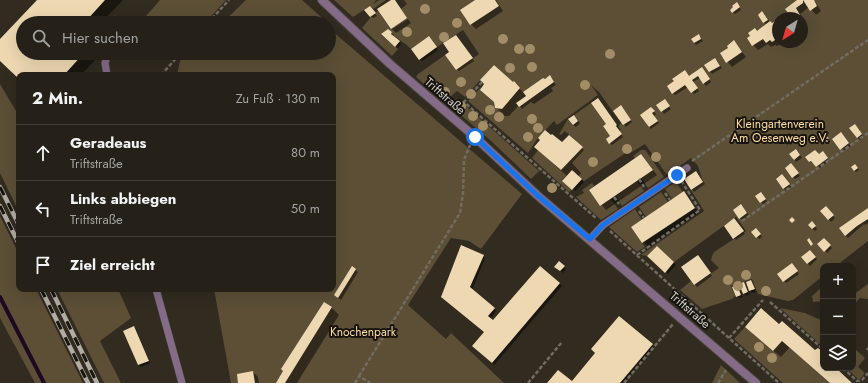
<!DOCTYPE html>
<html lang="de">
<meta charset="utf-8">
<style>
body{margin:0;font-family:Jost,sans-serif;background:#312d25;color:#f1f3f6}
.controls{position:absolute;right:12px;bottom:12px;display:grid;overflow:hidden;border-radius:8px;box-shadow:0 4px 16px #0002}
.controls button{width:36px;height:36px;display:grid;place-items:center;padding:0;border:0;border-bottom:1px solid #423e37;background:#252018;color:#f1f3f6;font:20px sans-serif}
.compass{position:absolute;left:772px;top:12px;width:36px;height:36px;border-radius:50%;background:#252018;box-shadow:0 4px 16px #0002;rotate:217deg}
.stop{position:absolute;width:12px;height:12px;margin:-9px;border:3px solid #1a73e8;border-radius:50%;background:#fff}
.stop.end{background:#1a73e8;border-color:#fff;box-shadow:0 1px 4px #0008}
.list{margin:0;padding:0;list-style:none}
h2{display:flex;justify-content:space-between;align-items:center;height:52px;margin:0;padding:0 16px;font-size:17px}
h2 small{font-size:13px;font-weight:400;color:#a3a3a2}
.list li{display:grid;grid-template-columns:26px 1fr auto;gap:12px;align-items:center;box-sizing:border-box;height:56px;padding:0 16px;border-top:1px solid #423e37}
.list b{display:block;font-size:15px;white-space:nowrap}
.list p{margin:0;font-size:13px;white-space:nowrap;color:#a3a3a2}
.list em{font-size:13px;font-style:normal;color:#a3a3a2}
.icon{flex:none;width:22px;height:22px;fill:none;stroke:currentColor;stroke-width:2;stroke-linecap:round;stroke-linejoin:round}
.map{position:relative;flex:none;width:868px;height:383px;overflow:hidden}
.search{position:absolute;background:#252018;box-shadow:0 4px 16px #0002;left:16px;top:16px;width:320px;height:44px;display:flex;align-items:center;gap:10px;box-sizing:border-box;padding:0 14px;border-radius:22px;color:#a3a3a2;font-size:15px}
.panel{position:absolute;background:#252018;box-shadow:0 4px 16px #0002;left:16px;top:72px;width:320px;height:220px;border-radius:8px}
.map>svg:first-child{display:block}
.green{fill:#5c4f36;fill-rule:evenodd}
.shadow{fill:#0007}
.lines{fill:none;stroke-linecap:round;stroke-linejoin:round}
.stream{stroke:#1d0921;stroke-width:4}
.building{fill:#edd8b2}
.lane-casing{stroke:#4c463c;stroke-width:8}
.street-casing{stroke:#4c463c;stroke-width:10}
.path{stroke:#716c62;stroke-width:2.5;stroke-dasharray:4 2;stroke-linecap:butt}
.lane{stroke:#846b88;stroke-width:7}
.street{stroke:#846b88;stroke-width:8}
.rail-casing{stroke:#b1aca4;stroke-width:4.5}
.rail{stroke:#17140f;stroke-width:3;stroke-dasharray:9;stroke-linecap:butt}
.tree{fill:#a28d67}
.route{stroke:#1a73e8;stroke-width:5}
.labels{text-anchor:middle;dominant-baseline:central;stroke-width:4;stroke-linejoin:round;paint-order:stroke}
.street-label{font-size:12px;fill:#d8d4cd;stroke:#17140f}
.park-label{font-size:12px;fill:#ffdea1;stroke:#17140f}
</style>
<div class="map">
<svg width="868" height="383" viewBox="0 0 868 383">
<rect width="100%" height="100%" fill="#312b20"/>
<path class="green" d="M 160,0 L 226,0 L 205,23 L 140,23 Z
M 246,0 L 302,0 L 328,23 L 222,23 Z
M 334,0 L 376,0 L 373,4 L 379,0 L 386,0 L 373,9 L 370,6 L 353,17 Z
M 404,0 L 475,0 L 461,10 L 470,24 L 499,6 L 495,0 L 868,0 L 868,241 L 836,266 L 823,266 L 823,276 L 793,300 L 788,301 L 758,294 L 752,279 L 731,286 L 735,296 L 732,299 L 702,309 L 680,290 L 691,281 L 694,285 L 719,268 L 711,260 L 712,256 L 714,252 L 746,231 L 736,217 L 674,262 L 657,246 L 647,256 L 641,255 L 704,211 L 691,190 L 703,182 L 698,166 L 691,158 L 667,175 L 645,144 L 632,152 L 627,152 L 584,181 L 572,170 L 562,180 L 572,190 L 569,192 L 532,158 L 538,150 L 561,170 L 582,147 L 565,131 L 561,135 L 559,134 L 568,119 L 573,125 L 578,121 L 574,115 L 591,103 L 606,124 L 603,126 L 610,136 L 610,143 L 622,135 L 617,128 L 621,123 L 599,92 L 591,85 L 598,95 L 557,125 L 554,121 L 538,138 L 528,153 L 468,101 L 481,87 L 481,91 L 494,102 L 495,108 L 502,109 L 520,89 L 494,65 L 465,97 L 457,91 L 445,102 L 416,77 L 418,74 L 445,55 L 456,70 L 479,54 L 463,30 L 437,47 L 429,36 L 411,49 C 405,43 398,39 391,34 L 392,32 L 388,29 L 381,35 L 398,49 L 392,56 L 362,28 L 370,18 L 370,17 L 378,11 L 391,29 L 401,9 L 407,4 ZM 778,18 L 802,18 L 802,42 L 778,42 ZM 550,76 L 554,83 L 519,107 L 516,103 L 526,96 L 523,92 L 543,78 L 545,79 Z
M 329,24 L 331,30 L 522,194 L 481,249 L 469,241 L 451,238 L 408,305 L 446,339 L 451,333 L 504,383 L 231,383 L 214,289 L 333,289 L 333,75 L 177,75 L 180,61 L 189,53 L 329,53 Z
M 0,84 L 19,116 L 19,212 L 0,173 Z
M 457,98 L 539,171 L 531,179 L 490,140 L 449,105 Z
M 641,150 L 645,150 L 646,151 L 664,177 L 648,188 L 641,178 L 653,170 L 641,154 L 635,158 L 633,156 Z
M 637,181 L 644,191 L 622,206 L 616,196 Z
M 676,182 L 683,192 L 672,199 L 665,189 Z
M 592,183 L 594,186 L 589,190 L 600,206 L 611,199 L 618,209 L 601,220 L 576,197 L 584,193 L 582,190 Z
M 661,192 L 668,202 L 646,217 L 639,207 Z
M 635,209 L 642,220 L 631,227 L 645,247 L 637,252 L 609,227 Z
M 0,216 L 19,254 L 19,289 L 36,289 L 83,383 L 35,383 L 0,318 Z
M 868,284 L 868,299 L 860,298 L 853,305 L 853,295 Z
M 823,286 L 823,301 L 813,302 L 812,296 Z
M 57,289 L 118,289 L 131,318 L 100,341 L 121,383 L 104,383 Z
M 780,308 L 805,313 L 823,321 L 823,345 L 820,344 Z
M 745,327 L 773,351 L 782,341 L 830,383 L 783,383 L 734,339 Z
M 853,347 L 865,358 L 858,367 L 865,373 L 860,379 L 858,379 L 846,368 L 853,368 Z
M 721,365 L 740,383 L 712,383 Z"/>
<path class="shadow" d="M 38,0 L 123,0 L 101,23 L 23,23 L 23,53 L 102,53 L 81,75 L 19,75 L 19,78 L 0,61 L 0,41 Z
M 477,0 L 496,0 L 503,11 L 476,29 L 471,24 Z
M 799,0 L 814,0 L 821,11 L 816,15 L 809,7 L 800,14 L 804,20 L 802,22 L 802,18 L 793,18 L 787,9 Z
M 739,6 L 741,10 L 735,14 L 733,12 Z
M 372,9 L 377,16 L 373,18 L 370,16 Z
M 764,15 L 772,24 L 778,20 L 778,42 L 784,42 L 777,46 L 775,45 L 771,47 L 768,44 L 758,50 L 748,39 L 767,25 L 764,22 Z
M 408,19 L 411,23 L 396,33 L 392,29 Z
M 388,30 L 394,35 L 392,36 L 401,44 L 398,48 L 382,35 Z
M 456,36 L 474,61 L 459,71 L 456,69 L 450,53 Z
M 699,36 L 703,41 L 696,45 L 694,43 Z
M 431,40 L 438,50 L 422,61 L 420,59 Z
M 734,42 L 746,57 L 732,67 L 721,54 L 729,48 Z
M 717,61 L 722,68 L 712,74 L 705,65 Z
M 704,71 L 711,82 L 706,86 L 700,78 L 693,82 L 699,91 L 694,94 L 688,87 L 675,95 L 673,93 L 689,77 Z
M 552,79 L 556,85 L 551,88 L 553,91 L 534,104 L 531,102 L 522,109 L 519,105 L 509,116 L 505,116 L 495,106 L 514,83 L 524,93 L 545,80 Z
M 667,103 L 671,109 L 664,114 L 658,105 Z
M 603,106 L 621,130 L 619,131 L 623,137 L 612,145 L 610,143 L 611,136 Z
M 623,109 L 632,122 L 626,127 L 624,124 Z
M 653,110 L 656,114 L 654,116 L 659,123 L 651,129 L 641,115 Z
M 576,118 L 580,123 L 576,127 L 573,125 Z
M 857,127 L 864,137 L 860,140 L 858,138 Z
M 824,134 L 830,142 L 827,144 L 821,137 Z
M 569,136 L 584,150 L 572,163 L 581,173 L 578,177 L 584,182 L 575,191 L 563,181 L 567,176 L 535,147 L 562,144 Z
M 843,136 L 851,146 L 843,151 L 833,139 Z
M 798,152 L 802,158 L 796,162 L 794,159 Z
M 641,155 L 657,175 L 606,210 L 590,190 Z
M 819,155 L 825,155 L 829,161 L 818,169 L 813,162 L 812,163 L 810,161 Z
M 793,167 L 800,176 L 795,179 L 787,168 Z
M 857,167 L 859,170 L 856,172 L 854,170 Z
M 698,174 L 705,184 L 694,192 L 685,179 Z
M 784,178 L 791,187 L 786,191 L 777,179 Z
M 683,193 L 699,213 L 648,247 L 632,227 Z
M 757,196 L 763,196 L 767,201 L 763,204 Z
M 743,208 L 749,215 L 742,220 L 740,218 Z
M 826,208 L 835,218 L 831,222 L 822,211 Z
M 868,209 L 868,223 L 865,225 L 864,224 L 848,238 L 846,236 Z
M 736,222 L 745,234 L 736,240 L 734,238 Z
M 809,225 L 814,225 L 817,229 L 815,231 Z
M 758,231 L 762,237 L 759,239 L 757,237 Z
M 824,239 L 832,248 L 827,253 L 819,244 Z
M 657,247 L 676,265 L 668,274 L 649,256 Z
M 810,251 L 817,259 L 810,266 L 802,257 Z
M 483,256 L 485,258 L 472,290 L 496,311 L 490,319 L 494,322 L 540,267 L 562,286 L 494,365 L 475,348 L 485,332 L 444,299 Z
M 700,258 L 712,276 L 697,287 L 682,267 Z
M 794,266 L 799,274 L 786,283 L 779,274 Z
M 556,267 L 564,267 L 566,269 L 563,273 Z
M 353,268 L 358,272 L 341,300 L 337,297 Z
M 751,281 L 756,292 L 752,293 L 747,288 L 750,294 L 746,296 L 744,293 L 744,284 L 749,289 Z
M 737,286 L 743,297 L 739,298 L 737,296 Z
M 325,304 L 332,308 L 339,315 L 297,383 L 277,383 Z
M 779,325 L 816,351 L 823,354 L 823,368 L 834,368 L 851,383 L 830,383 L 790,347 L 781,357 L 753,334 Z
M 134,327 L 136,329 L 150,363 L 141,367 L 139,365 L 124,332 Z
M 652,345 L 654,347 L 623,383 L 548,383 L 572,383 L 596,353 Z
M 253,372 L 258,377 L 259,383 L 239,383 Z"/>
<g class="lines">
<path class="stream" d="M 0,297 L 44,383"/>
</g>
<path class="building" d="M 37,0 L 105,0 L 86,21 L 88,23 L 23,23 L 23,53 L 84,53 L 64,75 L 19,75 L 19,79 L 0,61 L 0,39 Z
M 391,0 L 395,0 L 407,18 L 391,29 L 377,9 Z
M 475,0 L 495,0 L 499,6 L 470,25 L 460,10 Z
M 797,0 L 814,0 L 817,6 L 810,11 L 803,0 L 803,3 L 796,8 L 800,15 L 796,18 L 792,18 L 785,9 Z
M 737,2 L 740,7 L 732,13 L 730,10 L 733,7 L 732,6 Z
M 370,6 L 376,13 L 370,17 L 364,10 Z
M 762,11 L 768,20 L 763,23 L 758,15 Z
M 778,19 L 778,38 L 772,42 L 770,40 L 766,43 L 763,39 L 752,46 L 747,38 L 750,36 L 748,33 L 755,28 L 757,31 L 770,21 L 772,23 Z
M 388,29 L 392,32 L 391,34 L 400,41 L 395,47 L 381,34 Z
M 699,34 L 701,39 L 694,43 L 691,39 Z
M 456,35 L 473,58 L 456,70 L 445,55 L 449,52 L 443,43 Z
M 429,36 L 437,47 L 419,60 L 411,49 Z
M 734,40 L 742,52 L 726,63 L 720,53 L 728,48 L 727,46 Z
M 715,58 L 720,66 L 709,72 L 704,65 Z
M 494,65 L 513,82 L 514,81 L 520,88 L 502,109 L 495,108 L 494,102 L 480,90 L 484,84 L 480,80 Z
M 702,67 L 710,79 L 703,84 L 698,76 L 692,80 L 698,88 L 691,93 L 685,85 L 672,94 L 667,86 L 674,81 L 672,79 L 685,70 L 689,76 Z
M 550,75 L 554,82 L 519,107 L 516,103 L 526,96 L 523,92 L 543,78 L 545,79 Z
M 598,98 L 617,125 L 616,126 L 622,134 L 609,144 L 606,139 L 610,136 L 603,126 L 606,124 L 591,103 Z
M 665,99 L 670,106 L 661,112 L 656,105 Z
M 621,105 L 631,120 L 623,125 L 613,111 Z
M 651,107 L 655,111 L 652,113 L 658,121 L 649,127 L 640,115 Z
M 574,115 L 578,121 L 573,125 L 568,119 Z
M 855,124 L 862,134 L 857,138 L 849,128 Z
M 545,130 L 551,135 L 552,134 L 562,142 L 569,135 L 583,147 L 561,170 L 534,147 L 540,140 L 538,138 Z
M 841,132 L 849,143 L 840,150 L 832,139 Z
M 824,133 L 829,139 L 824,143 L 819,136 Z
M 796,149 L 800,155 L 794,160 L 789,154 Z
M 815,150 L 819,154 L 823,151 L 828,158 L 816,167 L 811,161 L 809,162 L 805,157 Z
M 641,154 L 653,170 L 600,206 L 589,190 Z
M 791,163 L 799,173 L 792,178 L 785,168 Z
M 855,164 L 858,168 L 854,171 L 851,167 Z
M 572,170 L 582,179 L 572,190 L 562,181 Z
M 696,171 L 703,182 L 691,190 L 684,179 Z
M 782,174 L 790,184 L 783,189 L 776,179 Z
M 684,191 L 695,208 L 642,243 L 631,227 Z
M 761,192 L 766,199 L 760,203 L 755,196 Z
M 741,204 L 747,213 L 739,219 L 733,210 Z
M 826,206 L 834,215 L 828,220 L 820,211 Z
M 868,208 L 868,219 L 857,226 L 845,236 L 839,228 Z
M 792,217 L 795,220 L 792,223 L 789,220 Z
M 734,218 L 744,231 L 733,239 L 724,226 Z
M 812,221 L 816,226 L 812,229 L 808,225 Z
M 756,228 L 761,234 L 756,238 L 751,232 Z
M 809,238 L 813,244 L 811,246 L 807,240 Z
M 824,238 L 831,245 L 824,252 L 817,244 Z
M 461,245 L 484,255 L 470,287 L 495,308 L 488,316 L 493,320 L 540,266 L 560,283 L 492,363 L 472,346 L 484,332 L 441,297 Z
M 657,246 L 674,262 L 665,273 L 647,256 Z
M 810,250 L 816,257 L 807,264 L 801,257 Z
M 698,255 L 711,273 L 694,285 L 681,267 Z
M 559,261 L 565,266 L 560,271 L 554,267 Z
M 792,263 L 798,271 L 783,282 L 777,274 Z
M 352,266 L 356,269 L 338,298 L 334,295 Z
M 751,280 L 755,289 L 749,291 L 746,282 Z
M 744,282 L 748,292 L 743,294 L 739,284 Z
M 737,285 L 741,295 L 736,297 L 732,287 Z
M 324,302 L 332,307 L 285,383 L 276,383 L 283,371 L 281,369 Z
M 761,308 L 779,324 L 782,321 L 815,350 L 818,348 L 823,352 L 823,368 L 836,368 L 852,383 L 830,383 L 782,341 L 773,351 L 745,327 Z
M 619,316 L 653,344 L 620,383 L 547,383 L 558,370 L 572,381 L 595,353 L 591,349 Z
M 134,326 L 149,361 L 138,365 L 123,331 Z
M 253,371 L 255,383 L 238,383 L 237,374 Z"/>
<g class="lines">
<defs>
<path id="lane" d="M 107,75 L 105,63 L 108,53
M 590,239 L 603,225 L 687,168
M 156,289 L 182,383"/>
<path id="street" d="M 322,0 L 390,64 L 475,137 L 537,195 L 756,383"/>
</defs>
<use href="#lane" class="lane-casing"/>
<use href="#street" class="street-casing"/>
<path class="path" d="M 208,23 L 229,0
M 161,75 L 181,53
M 482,82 L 464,102 L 597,219
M 692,161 L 868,40
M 639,179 L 644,187
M 665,193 L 670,200
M 614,197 L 619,204
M 639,211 L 644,218
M 742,221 L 868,133
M 610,231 L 779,383
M 637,255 L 700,210 L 682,182
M 770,302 L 823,349
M 729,338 L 763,300
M 867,348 L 868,350
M 843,368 L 857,381 L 862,380 L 868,373
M 359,376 L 460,213 L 463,193 L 464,160 L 470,145
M 355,383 L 359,376 L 370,383
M 528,383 L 562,342
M 624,383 L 673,324
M 718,383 L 726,370"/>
<use href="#lane" class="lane"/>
<use href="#street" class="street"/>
<defs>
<path id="rail" d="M 0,187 L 19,225
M 0,206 L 19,244
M 41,289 L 88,383
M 51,289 L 97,383"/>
</defs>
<use href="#rail" class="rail-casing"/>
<use href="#rail" class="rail"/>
</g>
<g class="tree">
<circle cx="425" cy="9" r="5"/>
<circle cx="457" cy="23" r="5"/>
<circle cx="407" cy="32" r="5"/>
<circle cx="444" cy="37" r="5"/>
<circle cx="503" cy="39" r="5"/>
<circle cx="519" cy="49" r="5"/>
<circle cx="530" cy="49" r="5"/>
<circle cx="610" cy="54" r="5"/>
<circle cx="532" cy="67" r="5"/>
<circle cx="510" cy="68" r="5"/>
<circle cx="461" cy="82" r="5"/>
<circle cx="585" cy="85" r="5"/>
<circle cx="445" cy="92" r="5"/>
<circle cx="471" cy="94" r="5"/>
<circle cx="461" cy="106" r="5"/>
<circle cx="490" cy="110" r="5"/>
<circle cx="473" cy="116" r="5"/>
<circle cx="499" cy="117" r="5"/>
<circle cx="532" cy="119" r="5"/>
<circle cx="483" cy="126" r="5"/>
<circle cx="538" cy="128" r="5"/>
<circle cx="528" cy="137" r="5"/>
<circle cx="627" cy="149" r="5"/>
<circle cx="656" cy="157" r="5"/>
<circle cx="593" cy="162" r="5"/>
<circle cx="552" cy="188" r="5"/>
<circle cx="746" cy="275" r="5"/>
<circle cx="728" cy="280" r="5"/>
<circle cx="738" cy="286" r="5"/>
<circle cx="766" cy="291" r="5"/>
<circle cx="759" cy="347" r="5"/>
<circle cx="772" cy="358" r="5"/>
</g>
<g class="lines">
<path class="route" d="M 475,137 L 537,195 L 590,239 L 603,225 L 677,175"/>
</g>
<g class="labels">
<g class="street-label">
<text transform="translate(445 96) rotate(41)">Triftstraße</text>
<text transform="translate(690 310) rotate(41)">Triftstraße</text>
</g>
<g class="park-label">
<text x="780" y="124">Kleingartenverein<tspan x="780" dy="14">Am Oesenweg e.V.</tspan></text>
<text x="363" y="332">Knochenpark</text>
</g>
</g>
</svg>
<div class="controls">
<button>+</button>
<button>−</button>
<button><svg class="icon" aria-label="layers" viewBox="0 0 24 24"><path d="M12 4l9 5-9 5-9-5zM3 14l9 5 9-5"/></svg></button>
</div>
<svg class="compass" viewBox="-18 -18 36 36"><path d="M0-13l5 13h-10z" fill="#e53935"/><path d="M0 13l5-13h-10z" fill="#a3a3a2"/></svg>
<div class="stop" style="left:475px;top:137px"></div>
<div class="stop end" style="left:677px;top:175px"></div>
<div class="search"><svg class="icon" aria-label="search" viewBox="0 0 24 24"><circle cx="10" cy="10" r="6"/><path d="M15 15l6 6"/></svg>Hier suchen</div>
<section class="panel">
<h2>2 Min.<small>Zu Fuß · 130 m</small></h2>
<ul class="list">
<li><svg class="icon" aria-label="ahead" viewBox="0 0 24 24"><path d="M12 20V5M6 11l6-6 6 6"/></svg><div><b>Geradeaus</b><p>Triftstraße</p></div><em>80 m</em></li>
<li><svg class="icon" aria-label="left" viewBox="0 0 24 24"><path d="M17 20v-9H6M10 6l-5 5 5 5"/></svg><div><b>Links abbiegen</b><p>Triftstraße</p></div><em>50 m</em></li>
<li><svg class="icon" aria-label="arrive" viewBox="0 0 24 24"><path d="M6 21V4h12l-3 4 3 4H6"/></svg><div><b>Ziel erreicht</b></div></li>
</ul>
</section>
</div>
